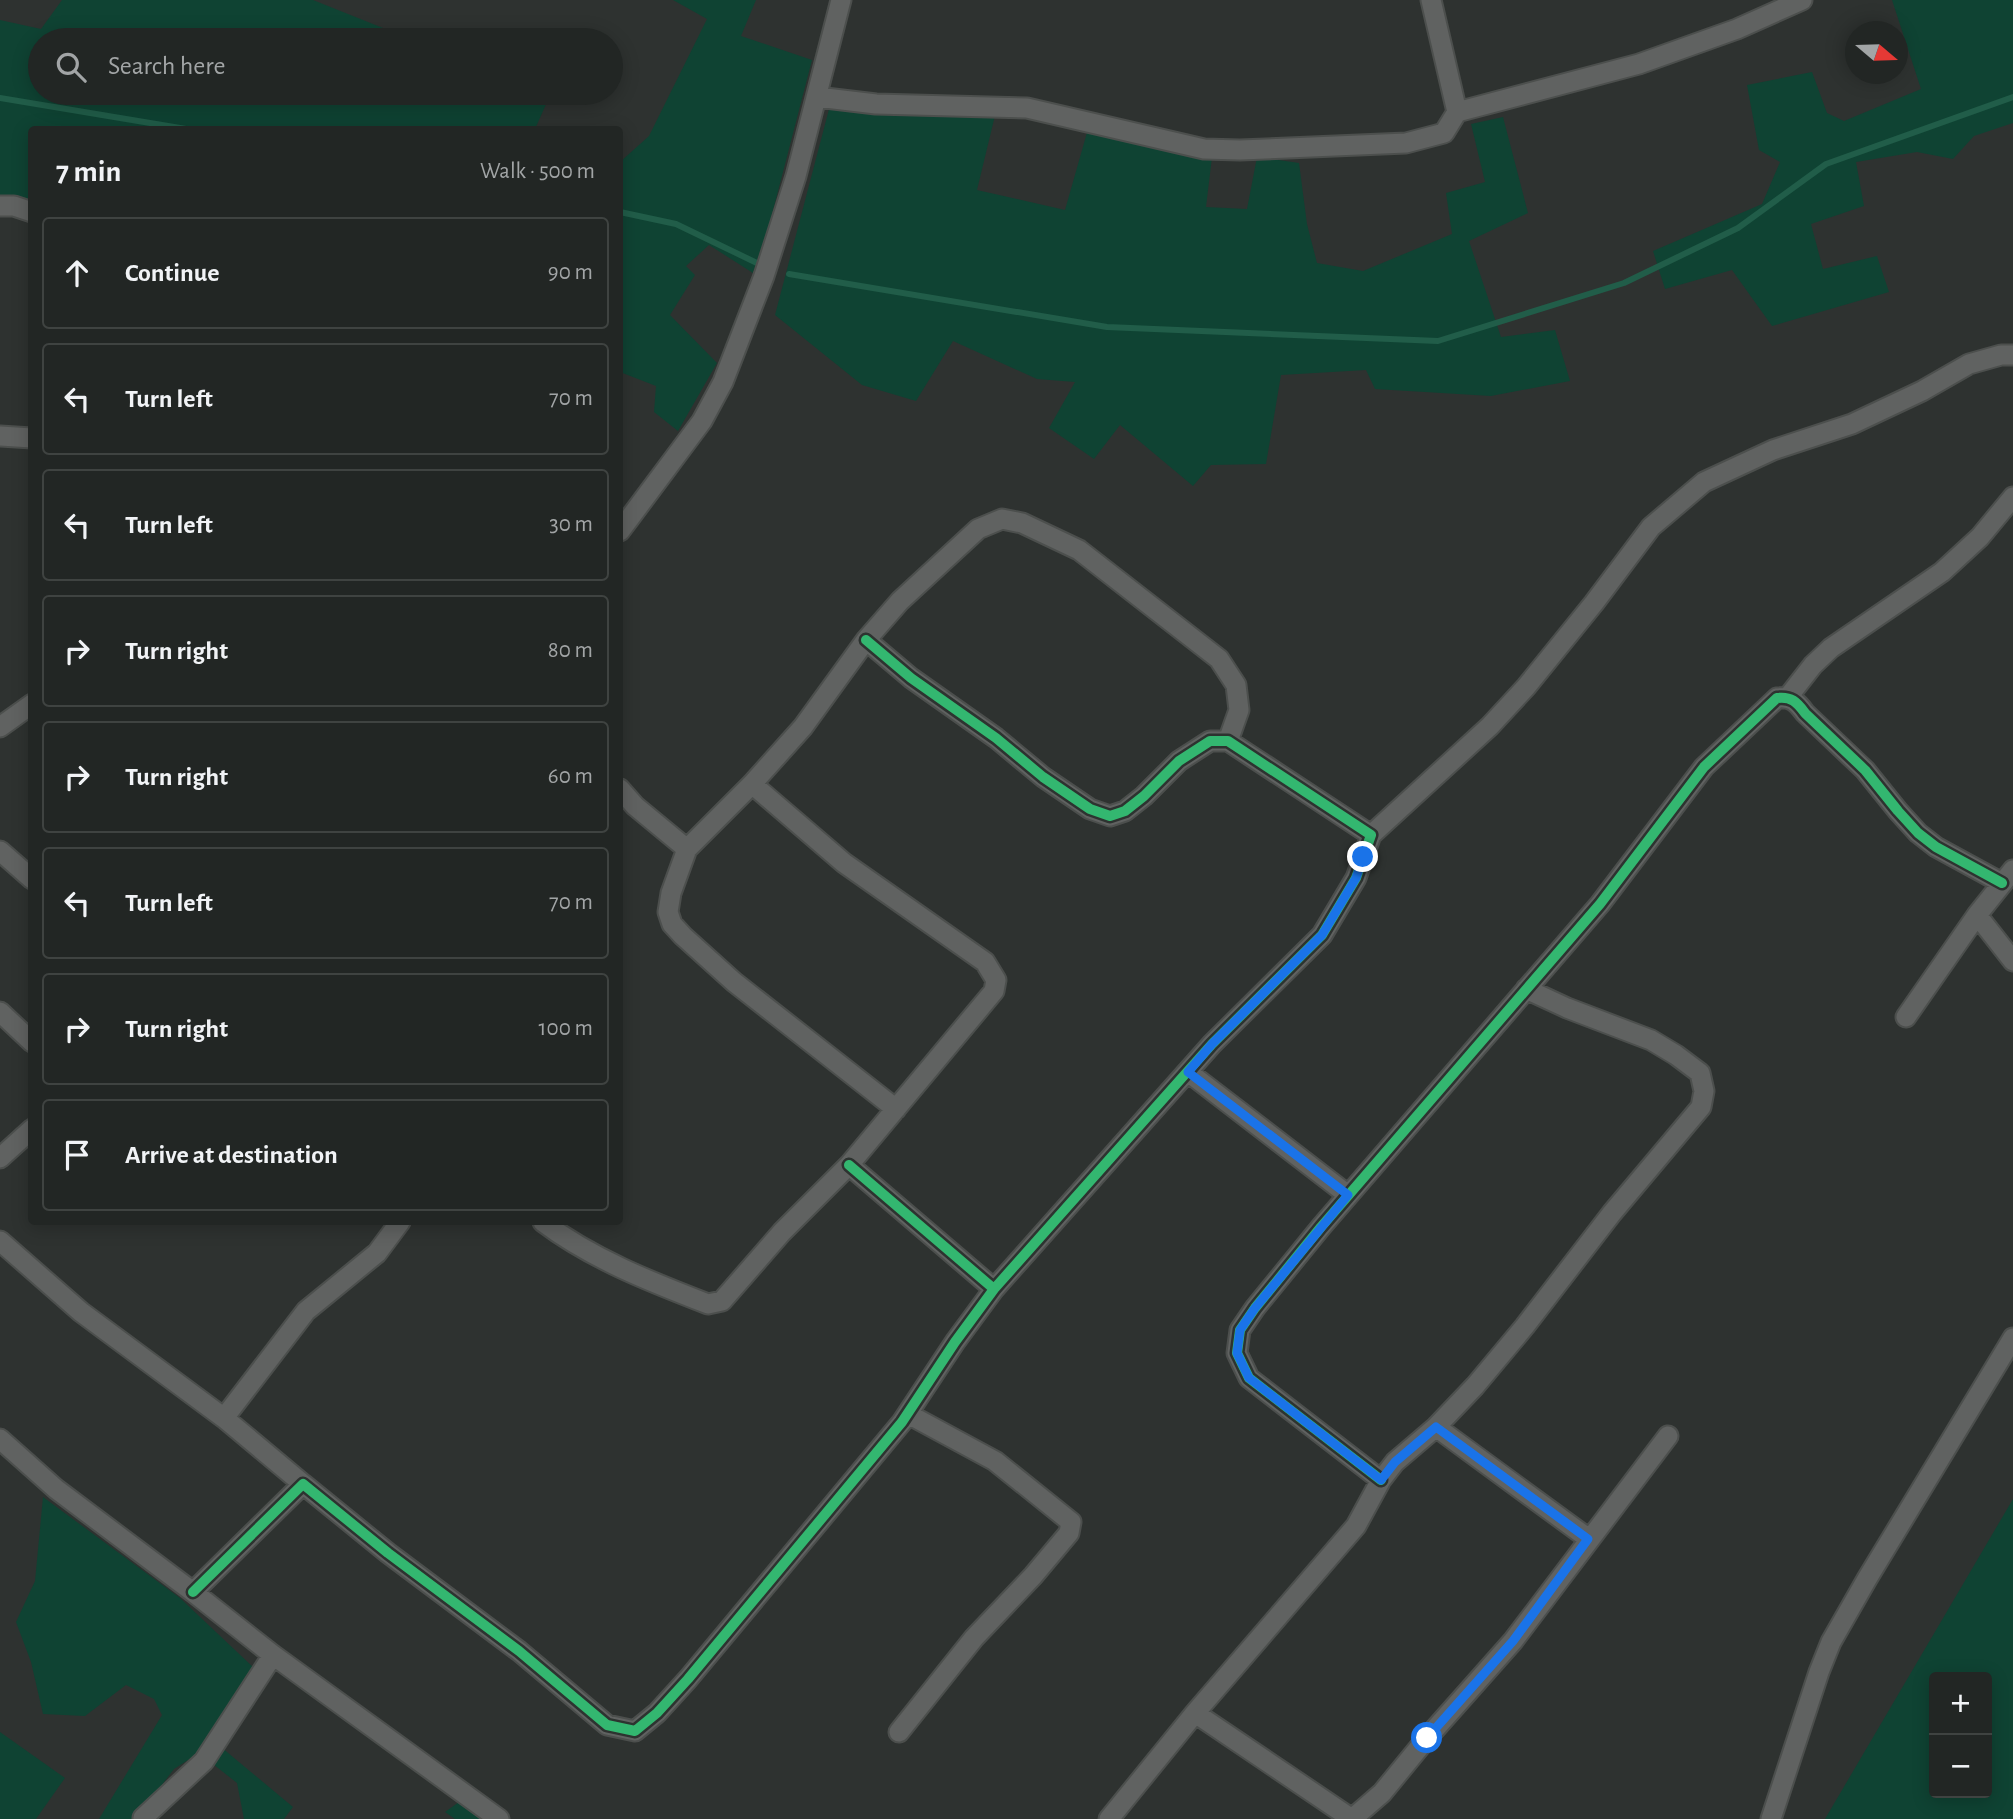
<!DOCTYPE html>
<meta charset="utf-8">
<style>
body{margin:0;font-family:"Alegreya Sans",sans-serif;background:#2e3231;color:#f1f3f6}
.controls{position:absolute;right:21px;bottom:21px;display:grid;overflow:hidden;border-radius:7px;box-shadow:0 4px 18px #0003}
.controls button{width:63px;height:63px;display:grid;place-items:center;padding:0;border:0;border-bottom:2px solid #3f4341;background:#222624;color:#f1f3f6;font:35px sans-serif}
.compass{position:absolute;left:1845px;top:21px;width:63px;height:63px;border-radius:50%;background:#222624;box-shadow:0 4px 18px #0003;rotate:109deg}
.stop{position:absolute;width:21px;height:21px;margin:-16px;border:5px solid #1a73e8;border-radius:50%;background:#fff}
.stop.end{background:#1a73e8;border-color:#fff;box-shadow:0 2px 7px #0008}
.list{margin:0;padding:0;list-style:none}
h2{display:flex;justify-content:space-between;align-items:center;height:91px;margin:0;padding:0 28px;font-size:30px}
h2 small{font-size:23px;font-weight:400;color:#a2a5a6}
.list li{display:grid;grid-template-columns:46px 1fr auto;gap:21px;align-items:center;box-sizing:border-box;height:112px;margin:0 14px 14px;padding:0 14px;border:2px solid #3f4341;border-radius:7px}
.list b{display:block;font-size:26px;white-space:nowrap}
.list em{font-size:23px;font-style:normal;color:#a2a5a6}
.icon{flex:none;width:38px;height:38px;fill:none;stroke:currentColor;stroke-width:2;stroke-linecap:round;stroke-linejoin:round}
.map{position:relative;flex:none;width:2013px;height:1819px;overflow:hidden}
.search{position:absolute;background:#222624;box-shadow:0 4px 18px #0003;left:28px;top:28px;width:595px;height:77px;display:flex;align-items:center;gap:18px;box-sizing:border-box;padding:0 24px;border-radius:38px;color:#a2a5a6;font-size:26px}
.panel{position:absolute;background:#222624;box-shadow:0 4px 18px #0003;left:28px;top:126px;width:595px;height:1099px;border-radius:7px}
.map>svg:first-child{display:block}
.green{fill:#0f4333;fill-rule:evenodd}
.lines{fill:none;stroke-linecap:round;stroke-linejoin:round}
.stream{stroke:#215d49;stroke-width:6}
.minor-casing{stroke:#4c4f4d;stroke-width:23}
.minor{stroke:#606261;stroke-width:19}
.cycleway-casing{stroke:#2d3330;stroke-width:15}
.cycleway{stroke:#33b770;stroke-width:10}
.route{stroke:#1a73e8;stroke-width:9}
</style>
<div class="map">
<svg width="2013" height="1819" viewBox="0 0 2013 1819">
<rect width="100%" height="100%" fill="#2e3230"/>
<path class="green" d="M 62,0 L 313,0 L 413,40 L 40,40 L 40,93 L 551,93 L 535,129 L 32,130 L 31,204 L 0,196 L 0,20 L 41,29 Z
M 673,0 L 756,0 L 741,36 L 812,60 L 769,226 L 753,273 L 709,245 L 686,266 L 695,275 L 670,315 L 717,363 L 678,431 L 654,412 L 656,386 L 620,372 L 620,162 L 649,136 L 707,19 Z
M 1892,0 L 2013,0 L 2013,123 L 1974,136 L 1953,159 L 1917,152 L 1856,162 L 1864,206 L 1811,224 L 1823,269 L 1877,256 L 1889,292 L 1772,326 L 1732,270 L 1665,289 L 1653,251 L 1762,204 L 1780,162 L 1759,150 L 1747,85 L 1812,72 L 1827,113 L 1844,121 L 1921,89 Z
M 833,94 L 998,103 L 977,190 L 1065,210 L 1088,129 L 1212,157 L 1206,207 L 1247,209 L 1257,157 L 1299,163 L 1307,224 L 1317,263 L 1363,271 L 1452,234 L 1446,193 L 1485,182 L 1471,124 L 1503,117 L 1528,213 L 1469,241 L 1501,337 L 1555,330 L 1570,381 L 1491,396 L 1375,389 L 1366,370 L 1281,375 L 1266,464 L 1211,465 L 1193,486 L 1120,425 L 1094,459 L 1049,428 L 1075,382 L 1037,379 L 953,341 L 916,401 L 862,385 L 775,315 Z
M 43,1497 L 180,1598 L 254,1668 L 215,1742 L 293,1807 L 284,1819 L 244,1819 L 237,1783 L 199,1753 L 174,1769 L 145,1807 L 156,1819 L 99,1819 L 162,1715 L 154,1699 L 126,1685 L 85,1716 L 43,1714 L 31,1662 L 16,1622 L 35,1581 Z
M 2013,1499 L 2013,1819 L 1825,1819 ZM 1934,1677 L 1987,1677 L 1987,1793 L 1934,1793 Z
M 0,1732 L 65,1778 L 36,1819 L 0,1819 Z
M 459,1802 L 483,1819 L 455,1819 L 445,1812 Z"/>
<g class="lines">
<path class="stream" d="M 0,98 L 192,130
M 620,212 L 676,224 L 759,264
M 789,274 L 1107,327 L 1438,341 L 1624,283 L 1738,228 L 1826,164 L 2013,97"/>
<defs>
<path id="minor" d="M 817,97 L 876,104 L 1027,108 L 1204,149 L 1240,150 L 1406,143 L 1444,133 L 1457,112 L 1431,0
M 1457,112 L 1639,64 L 1737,29 L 1802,0
M 0,206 L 14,206 L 32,212
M 0,436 L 32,438
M 620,531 L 702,421 L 723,382 L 764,276 L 796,176 L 841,0
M 1788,697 L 1813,665 L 1831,648 L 1942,572 L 1980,537 L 2013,497
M 0,727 L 32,704
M 620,789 L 635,806 L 687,849
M 1371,835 L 1490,726 L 1526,687 L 1594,603 L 1651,527 L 1704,482 L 1773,450 L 1852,424 L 1922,391 L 1969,364 L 2001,355 L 2013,355
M 0,851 L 32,879
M 1977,915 L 2013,961
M 0,1012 L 32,1042
M 1906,1017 L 1977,915 L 2013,870
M 1188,1072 L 1348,1195
M 896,1109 L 734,982 L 683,936 L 672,924 L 668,912 L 671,893 L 687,849 L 752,784 L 803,727 L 866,640 L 900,601 L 978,529 L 1002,519 L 1022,523 L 1079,550 L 1219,659 L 1236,685 L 1239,710 L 1228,741
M 0,1158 L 32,1129
M 849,1165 L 994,1289 L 1212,1044 L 1322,935 L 1356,878 L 1371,835 L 1228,741 L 1210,741 L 1179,761 L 1144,796 L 1125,811 L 1110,816 L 1090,809 L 1043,777 L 996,738 L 911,678 L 866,640
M 543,1222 C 592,1259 651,1282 708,1304 L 722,1301 L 782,1232 L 849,1165 L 994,991 L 996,980 L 985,962 L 844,863 L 752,784
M 0,1241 L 81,1312 L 224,1418 L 303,1484
M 224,1418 L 306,1311 L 377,1253 L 400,1222
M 1436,1427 L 1589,1539
M 0,1439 L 56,1489 L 193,1592 L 273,1655 L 499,1819
M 1381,1480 L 1249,1378 L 1237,1353 L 1240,1330 L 1255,1308 L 1321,1227 L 1600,904 L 1704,767 L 1777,698 C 1791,696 1797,702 1805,713 L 1865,770 L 1898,811 L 1918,833 L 1936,847 L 2002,883
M 193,1592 L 303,1484 L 388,1553 L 519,1651 L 607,1725 L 635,1731 L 657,1713 L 688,1679 L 902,1422 L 955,1342 L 994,1289
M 1195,1713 L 1352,1819
M 899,1732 L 974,1638 L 1033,1576 L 1069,1533 L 1071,1522 L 995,1461 L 908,1414
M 143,1818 L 204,1761 L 273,1655
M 1109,1819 L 1195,1713 L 1356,1526 L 1381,1480 L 1395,1462 L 1436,1427 L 1475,1386 L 1525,1326 L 1612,1213 L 1701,1107 L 1704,1091 L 1700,1073 L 1676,1055 L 1651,1040 L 1567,1008 L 1526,989
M 1352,1819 L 1382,1793 L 1427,1738 L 1513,1641 L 1668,1436
M 1771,1819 L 1819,1672 L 1831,1642 L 1867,1579 L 2013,1338"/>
</defs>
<use href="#minor" class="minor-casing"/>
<use href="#minor" class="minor"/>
<defs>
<path id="cycleway" d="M 849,1165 L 994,1289 L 1212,1044 L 1322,935 L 1356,878 L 1371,835 L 1228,741 L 1210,741 L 1179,761 L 1144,796 L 1125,811 L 1110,816 L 1090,809 L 1043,777 L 996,738 L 911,678 L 866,640
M 1381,1480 L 1249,1378 L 1237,1353 L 1240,1330 L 1255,1308 L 1321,1227 L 1600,904 L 1704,767 L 1777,698 C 1791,696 1797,702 1805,713 L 1865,770 L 1898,811 L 1918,833 L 1936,847 L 2002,883
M 193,1592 L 303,1484 L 388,1553 L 519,1651 L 607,1725 L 635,1731 L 657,1713 L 688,1679 L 902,1422 L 955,1342 L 994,1289"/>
</defs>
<use href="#cycleway" class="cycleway-casing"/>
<use href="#cycleway" class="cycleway"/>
</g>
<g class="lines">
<path class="route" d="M 1363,857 L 1356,878 L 1322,935 L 1212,1044 L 1188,1072 L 1348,1195 L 1255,1308 L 1240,1330 L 1237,1353 L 1249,1378 L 1381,1480 L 1395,1462 L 1436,1427 L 1588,1539 L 1513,1641 L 1427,1738"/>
</g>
</svg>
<div class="controls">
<button>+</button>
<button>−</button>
</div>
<svg class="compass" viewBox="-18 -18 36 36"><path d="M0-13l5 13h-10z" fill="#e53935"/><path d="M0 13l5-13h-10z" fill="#a2a5a6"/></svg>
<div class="stop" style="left:1427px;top:1738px"></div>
<div class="stop end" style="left:1363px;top:857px"></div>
<div class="search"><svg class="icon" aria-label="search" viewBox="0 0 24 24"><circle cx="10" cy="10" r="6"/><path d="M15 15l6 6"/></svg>Search here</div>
<section class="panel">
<h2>7 min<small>Walk · 500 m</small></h2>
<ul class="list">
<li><svg class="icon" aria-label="ahead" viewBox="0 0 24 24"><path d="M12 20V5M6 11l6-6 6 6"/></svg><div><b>Continue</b></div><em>90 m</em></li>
<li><svg class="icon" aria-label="left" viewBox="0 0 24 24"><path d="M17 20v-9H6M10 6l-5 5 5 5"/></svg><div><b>Turn left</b></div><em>70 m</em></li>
<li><svg class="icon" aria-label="left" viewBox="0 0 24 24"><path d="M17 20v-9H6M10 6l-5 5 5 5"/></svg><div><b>Turn left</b></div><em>30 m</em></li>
<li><svg class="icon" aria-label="right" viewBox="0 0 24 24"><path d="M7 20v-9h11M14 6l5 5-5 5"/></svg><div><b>Turn right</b></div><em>80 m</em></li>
<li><svg class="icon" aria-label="right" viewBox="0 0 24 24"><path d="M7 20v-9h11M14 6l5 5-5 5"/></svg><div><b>Turn right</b></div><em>60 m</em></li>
<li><svg class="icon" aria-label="left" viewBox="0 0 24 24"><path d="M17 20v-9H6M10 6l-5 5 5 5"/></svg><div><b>Turn left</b></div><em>70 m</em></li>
<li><svg class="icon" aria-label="right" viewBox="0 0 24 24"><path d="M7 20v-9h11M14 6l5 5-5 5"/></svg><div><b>Turn right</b></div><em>100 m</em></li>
<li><svg class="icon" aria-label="arrive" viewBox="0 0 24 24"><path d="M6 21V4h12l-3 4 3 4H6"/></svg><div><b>Arrive at destination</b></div></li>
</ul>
</section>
</div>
